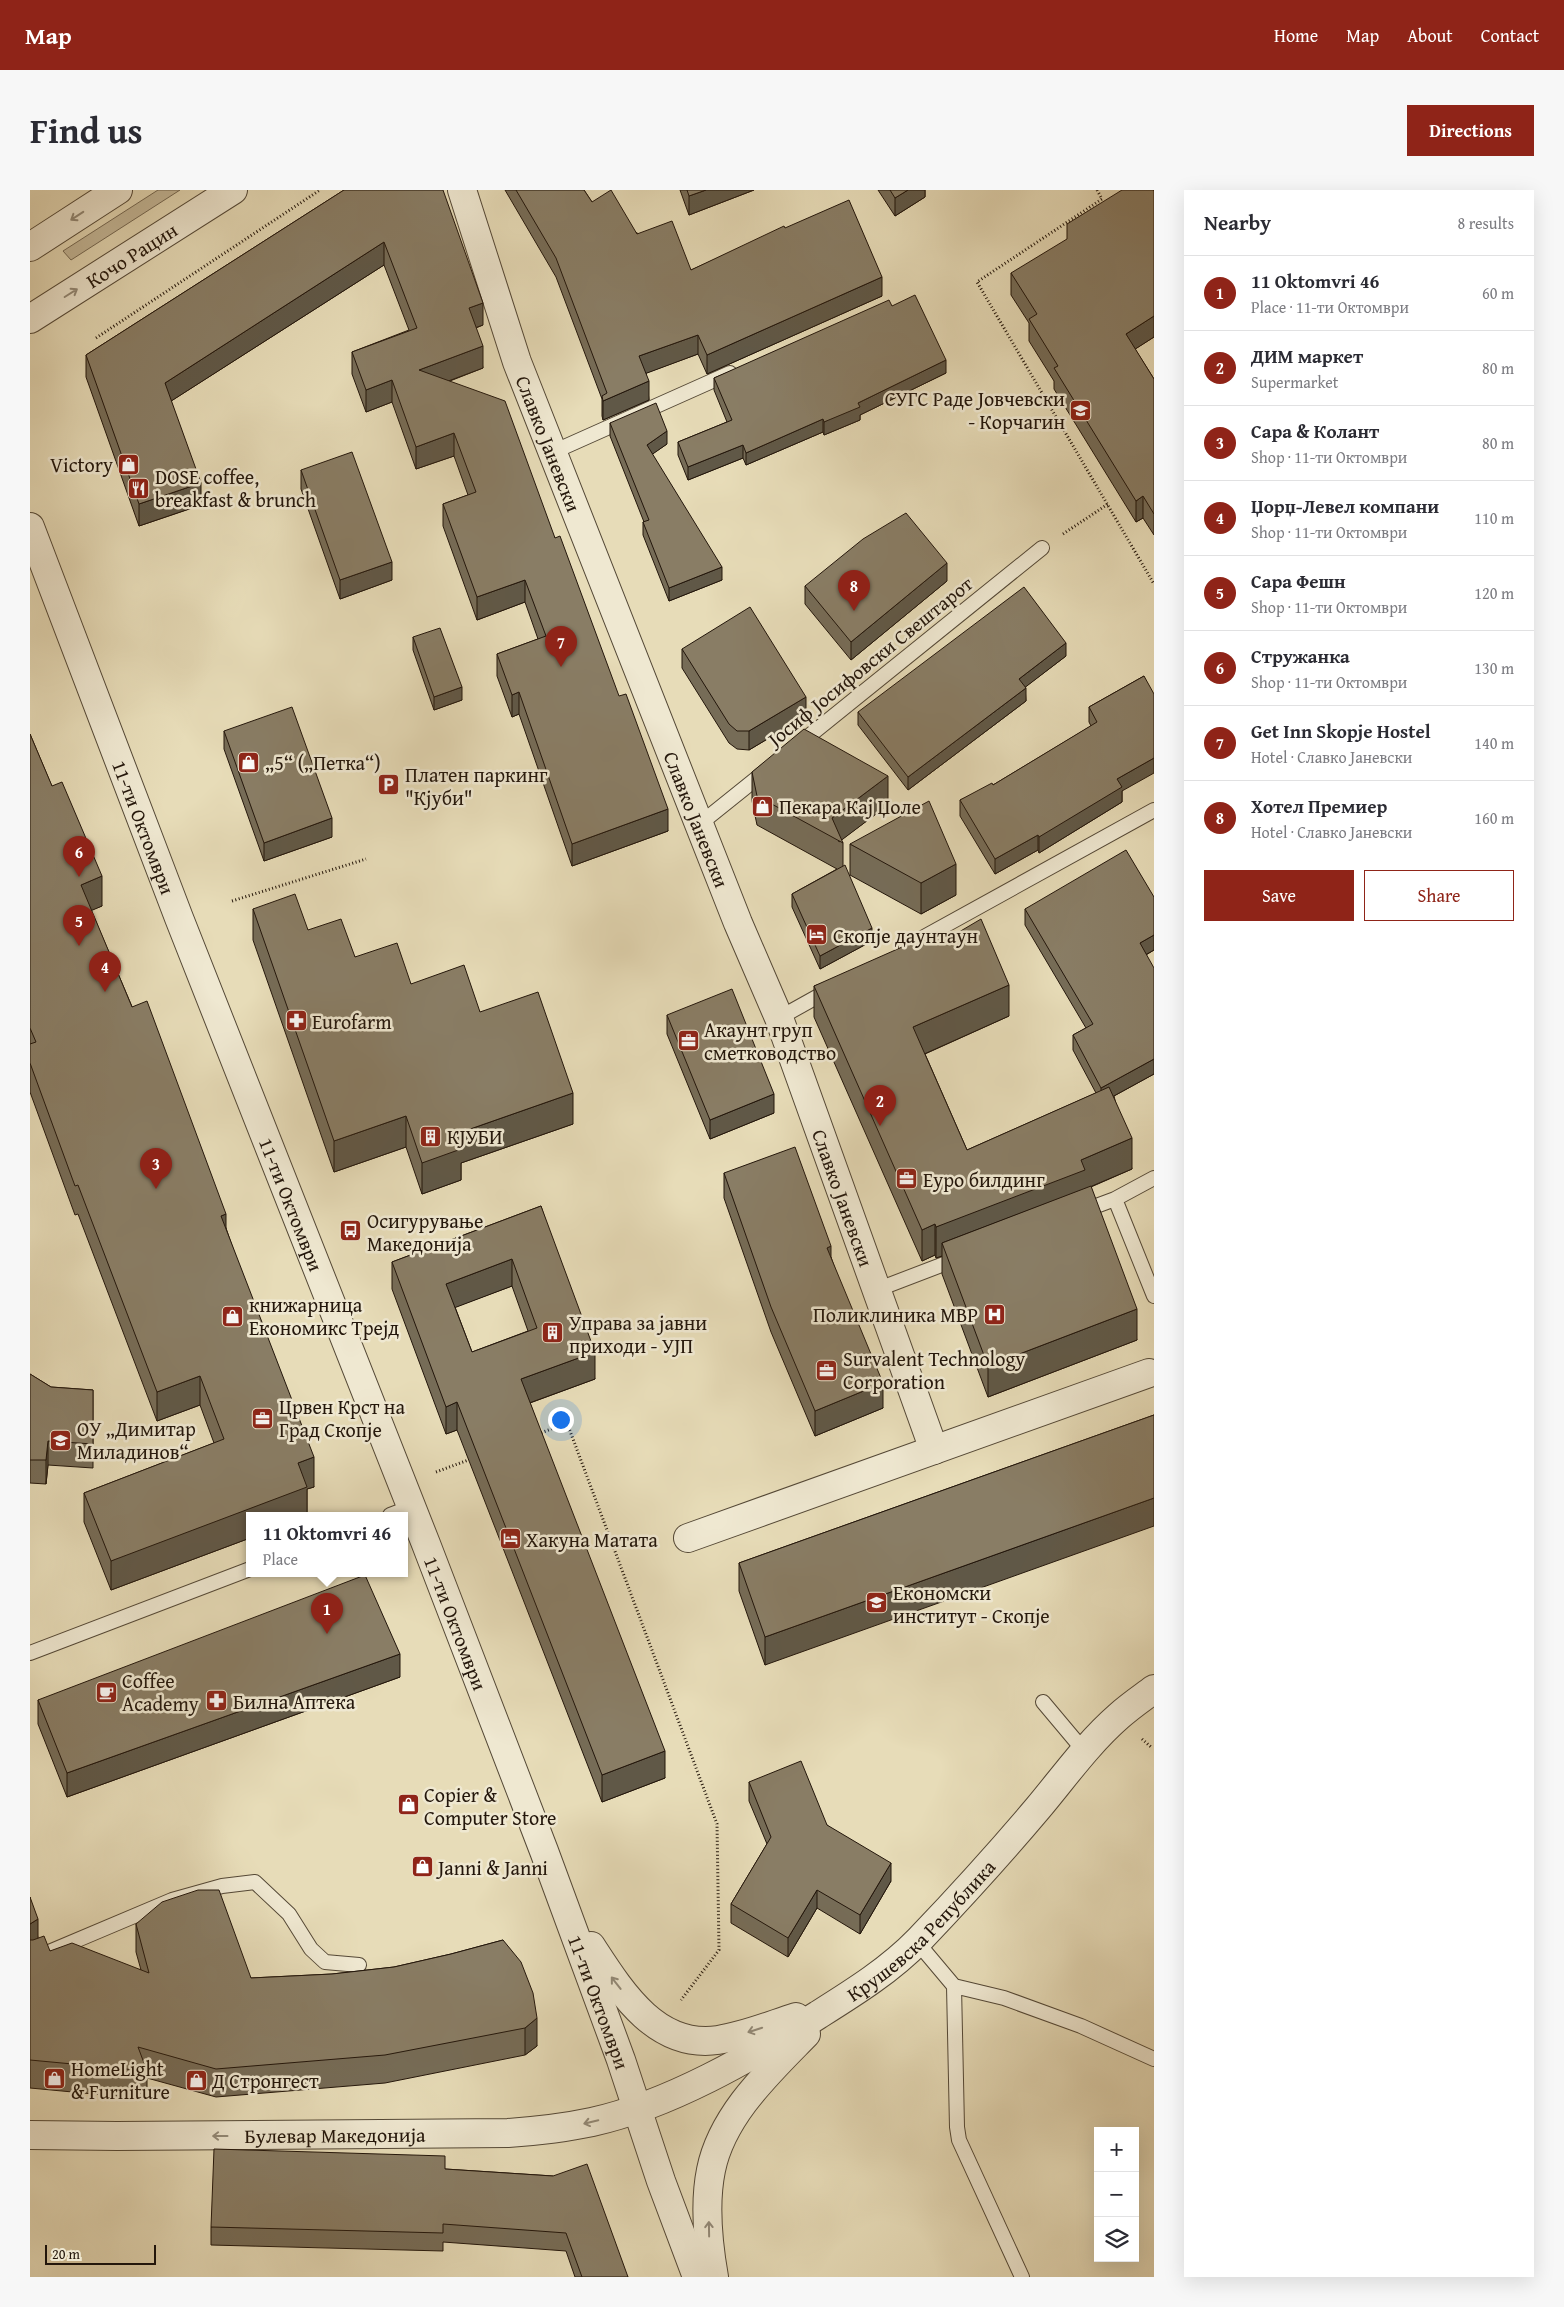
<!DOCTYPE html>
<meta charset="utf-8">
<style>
body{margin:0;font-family:"Gentium Book Plus",serif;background:#f7f7f7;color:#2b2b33}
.controls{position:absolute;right:15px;bottom:15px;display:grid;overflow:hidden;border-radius:0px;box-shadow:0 5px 20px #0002}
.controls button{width:45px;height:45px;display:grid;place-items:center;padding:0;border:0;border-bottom:1px solid #e1e1e2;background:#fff;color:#2b2b33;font:25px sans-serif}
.scale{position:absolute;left:15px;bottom:12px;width:111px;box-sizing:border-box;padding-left:5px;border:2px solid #23160b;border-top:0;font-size:14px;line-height:18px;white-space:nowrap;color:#23160b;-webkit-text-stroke:4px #efe8d1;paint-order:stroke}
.you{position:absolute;left:530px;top:1229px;width:18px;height:18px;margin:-12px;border:4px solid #fff;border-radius:50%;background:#1a73e8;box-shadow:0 0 0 8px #1a73e833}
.badge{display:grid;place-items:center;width:32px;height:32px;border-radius:50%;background:#8f2418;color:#fff;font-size:16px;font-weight:700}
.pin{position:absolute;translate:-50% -41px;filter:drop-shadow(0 1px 2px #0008)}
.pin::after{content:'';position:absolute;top:26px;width:18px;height:15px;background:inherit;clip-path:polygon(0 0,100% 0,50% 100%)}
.popup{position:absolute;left:216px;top:1322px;width:162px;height:65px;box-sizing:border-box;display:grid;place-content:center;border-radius:0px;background:#fff;filter:drop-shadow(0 1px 4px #0005);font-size:16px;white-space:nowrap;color:#7c7c81}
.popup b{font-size:19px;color:#2b2b33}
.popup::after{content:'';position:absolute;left:50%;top:100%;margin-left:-10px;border:10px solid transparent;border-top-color:#fff}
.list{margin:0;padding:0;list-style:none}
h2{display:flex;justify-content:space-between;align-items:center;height:65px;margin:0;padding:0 20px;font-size:21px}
h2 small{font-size:16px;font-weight:400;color:#7c7c81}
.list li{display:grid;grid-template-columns:32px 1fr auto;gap:15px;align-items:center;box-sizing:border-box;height:75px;padding:0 20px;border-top:1px solid #e1e1e2}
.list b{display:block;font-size:19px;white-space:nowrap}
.list p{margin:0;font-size:16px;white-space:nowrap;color:#7c7c81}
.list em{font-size:16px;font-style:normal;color:#7c7c81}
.actions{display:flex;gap:10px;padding:15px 20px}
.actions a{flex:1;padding:11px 0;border:1px solid #8f2418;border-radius:0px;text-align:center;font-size:18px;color:#8f2418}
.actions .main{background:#8f2418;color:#fff}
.icon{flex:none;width:28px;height:28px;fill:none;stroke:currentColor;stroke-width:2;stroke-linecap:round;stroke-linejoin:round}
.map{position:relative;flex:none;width:1124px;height:2087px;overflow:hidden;border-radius:0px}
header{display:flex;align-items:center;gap:30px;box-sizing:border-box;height:70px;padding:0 25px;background:#8f2418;color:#fff}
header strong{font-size:24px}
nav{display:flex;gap:28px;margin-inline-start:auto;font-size:18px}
.intro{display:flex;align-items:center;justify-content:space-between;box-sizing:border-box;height:120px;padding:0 30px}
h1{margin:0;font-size:35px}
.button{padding:12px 22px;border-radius:0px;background:#8f2418;color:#fff;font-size:18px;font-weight:700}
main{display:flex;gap:30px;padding:0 30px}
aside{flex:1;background:#fff;border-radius:0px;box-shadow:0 5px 20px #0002}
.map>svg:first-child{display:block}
.green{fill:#c6ba9b;stroke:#746853}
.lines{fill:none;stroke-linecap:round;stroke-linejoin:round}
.service-casing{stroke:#544836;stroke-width:16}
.minor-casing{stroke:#544836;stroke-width:30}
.tertiary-casing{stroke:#544836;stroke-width:30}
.path{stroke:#23160b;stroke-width:3;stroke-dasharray:1 2.5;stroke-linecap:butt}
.service{stroke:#efe8d1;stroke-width:14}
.minor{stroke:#efe8d1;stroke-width:28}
.tertiary{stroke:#efe8d1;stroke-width:28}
.wall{fill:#766c57;stroke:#23160b;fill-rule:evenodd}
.shaded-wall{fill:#605847;stroke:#23160b}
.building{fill:#897d65;stroke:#23160b;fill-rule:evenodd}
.oneway{stroke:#938a78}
.labels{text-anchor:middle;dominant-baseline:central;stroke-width:5;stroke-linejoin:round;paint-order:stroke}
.street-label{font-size:20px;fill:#23160b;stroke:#efe8d1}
.poi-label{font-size:20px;fill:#23160b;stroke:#efe8d1;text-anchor:start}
</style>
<header>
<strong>Map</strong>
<nav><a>Home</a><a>Map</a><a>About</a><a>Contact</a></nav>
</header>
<div class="intro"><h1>Find us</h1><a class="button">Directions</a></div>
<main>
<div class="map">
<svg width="1124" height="2087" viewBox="0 0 1124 2087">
<rect width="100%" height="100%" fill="#e7dcb8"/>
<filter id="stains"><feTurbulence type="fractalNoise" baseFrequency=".004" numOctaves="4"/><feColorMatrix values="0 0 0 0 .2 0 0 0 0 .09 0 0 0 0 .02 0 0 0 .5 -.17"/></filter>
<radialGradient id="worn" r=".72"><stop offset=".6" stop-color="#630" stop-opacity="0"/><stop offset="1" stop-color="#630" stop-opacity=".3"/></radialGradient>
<path class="green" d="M 128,0 L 150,0 L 41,70 L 33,61 Z"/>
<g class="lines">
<defs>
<path id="service" d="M 523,262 L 700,183
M 769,554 L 1012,358
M 671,633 L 737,580
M 876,757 L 1124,620
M 749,828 L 801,799
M 1124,988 L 1085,1009 L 1124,1106
M 1050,1022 L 1085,1009
M 846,1100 L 927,1069
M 360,1325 L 381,1317
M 0,1463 L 220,1379
M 1013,1512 L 1055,1562
M 887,1752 L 924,1796 L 974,1808 L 1051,1836 L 1124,1869
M 0,1770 L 142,1710 L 192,1696 L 225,1692 L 259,1724 L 281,1759 L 295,1772 L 329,1775
M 924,1796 L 927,1937 L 929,1950 L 992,2087"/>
<g id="minor">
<path id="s1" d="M 432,0 L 487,172 L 708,733 L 749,828 L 904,1260"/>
<path d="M 658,1348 L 1119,1183"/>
</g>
<g id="tertiary">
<path d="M 0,57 L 88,0"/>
<path id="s2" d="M 0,129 L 203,0"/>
<path id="s3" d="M 0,337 L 149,728 L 396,1354 L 514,1661 L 591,1870 L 631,1991 L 667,2087"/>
<path d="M 561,1756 C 591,1802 626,1859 688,1850 C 715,1846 741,1835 766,1827"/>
<path id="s4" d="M 0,1945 L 87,1946 L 478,1943 C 506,1941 534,1938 562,1932 C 639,1915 722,1867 788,1825 C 823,1803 860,1780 889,1750 C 930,1707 970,1663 1008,1618 C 1034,1587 1058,1553 1089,1526 C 1100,1516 1112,1508 1124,1499"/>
<path d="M 684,2087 C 678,2053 674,2014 681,1980 C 692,1925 739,1882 776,1844"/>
</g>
</defs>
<use href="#service" class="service-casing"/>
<use href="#minor" class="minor-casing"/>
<use href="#tertiary" class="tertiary-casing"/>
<path class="path" d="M 1067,0 L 1072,9 L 947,92 L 1124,394
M 66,148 L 290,0
M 1033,344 L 1078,314
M 202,711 L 336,669
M 508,1244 L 537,1233 L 687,1634 L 689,1760 L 651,1810
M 406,1282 L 441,1269
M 1112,1549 L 1121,1557"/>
<use href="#service" class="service"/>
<use href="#minor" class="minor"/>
<use href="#tertiary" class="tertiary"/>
</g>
<path class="wall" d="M 314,0 L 453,135 L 446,138 L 453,178 L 420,191 L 525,348 L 638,641 L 542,676 L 489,524 L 482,527 L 467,486 L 467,464 L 508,449 L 495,412 L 447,430 L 413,336 L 413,314 L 438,305 L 424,266 L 386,279 L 362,212 L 336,222 L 322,184 L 322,162 L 379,140 L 354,75 L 141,211 L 171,315 L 109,336 L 56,187 L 56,165 Z
M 475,0 L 554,0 L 562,12 L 661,80 L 755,38 L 852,106 L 677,184 L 668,164 L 616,183 L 619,210 L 573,230 L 572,226 L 572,209 L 526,87 Z
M 650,0 L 724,0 L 659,25 Z
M 848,0 L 895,0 L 895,7 L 865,26 Z
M 981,83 L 1124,147 L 1105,159 L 1124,189 L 1124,345 L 1113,328 L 1106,332 L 1024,199 L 1024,191 L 999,151 L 999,133 L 981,105 Z
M 862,116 L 916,183 L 830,225 L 830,230 L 794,245 L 793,242 L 716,275 L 713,268 L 658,290 L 648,265 L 648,252 L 697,232 L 684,200 L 684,188 Z
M 580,233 L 637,254 L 622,264 L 692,390 L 639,411 L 613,345 L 613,332 L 614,332 L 580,246 Z
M 271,280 L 362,390 L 310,409 L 271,299 Z
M 917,391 L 821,470 L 775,414 L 775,396 Z
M 383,447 L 432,510 L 404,520 L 383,460 Z
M 652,459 L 776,526 L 719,560 L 707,559 L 699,553 L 652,478 Z
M 1036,466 L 995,497 L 996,511 L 878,600 L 828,535 L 828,522 Z
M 1114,486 L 1092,601 L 1092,612 L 1009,663 L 1008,660 L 965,684 L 930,626 L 930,610 L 963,595 L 1061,536 L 1059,532 L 1059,517 Z
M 194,541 L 302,647 L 234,671 L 194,559 Z
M 0,544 L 72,716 L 61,720 L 196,1038 L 284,1297 L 277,1299 L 277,1325 L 220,1325 L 220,1348 L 81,1400 L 54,1332 L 54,1303 L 184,1253 L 170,1215 L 127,1231 L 48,1024 L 45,1025 L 0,902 Z
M 722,582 L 858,615 L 811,650 L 813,653 L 813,676 L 842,751 L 790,779 L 762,717 L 762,704 L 807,679 L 727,635 L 722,611 Z
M 820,654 L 926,705 L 891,724 L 820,685 Z
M 1124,707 L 1124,760 L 1116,765 L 1124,884 L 1084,906 L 1102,979 L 1061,997 L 1107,1150 L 958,1207 L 912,1084 L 912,1066 L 906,1068 L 905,1065 L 892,1071 L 784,827 L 784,796 L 912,752 L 979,826 L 895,864 L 937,960 L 1066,903 L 1043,860 L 1043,845 L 1056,838 L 995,735 L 995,719 Z
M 223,719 L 278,740 L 325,767 L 381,794 L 450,822 L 543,934 L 431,973 L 431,990 L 392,1004 L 376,957 L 304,982 L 223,750 Z
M 637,825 L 744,923 L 680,949 L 637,844 Z
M 694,983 L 801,1067 L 853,1218 L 785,1246 L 741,1142 L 694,1008 Z
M 511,1016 L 565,1189 L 500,1213 L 635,1588 L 572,1612 L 427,1240 L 416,1244 L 362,1099 L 362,1072 ZM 482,1096 L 498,1141 L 442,1162 L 425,1117 Z
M 0,1184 L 21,1197 L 63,1200 L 63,1278 L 18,1275 L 16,1294 L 0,1293 Z
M 1124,1225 L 735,1475 L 709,1401 L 709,1373 Z
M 370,1487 L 37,1607 L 8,1534 L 8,1510 Z
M 719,1592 L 797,1635 L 861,1691 L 830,1744 L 787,1718 L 758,1767 L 701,1733 L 701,1714 L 737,1654 L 719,1611 Z
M 0,1707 L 8,1748 L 20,1761 L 111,1780 L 106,1762 L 106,1734 L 221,1788 L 302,1784 L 364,1777 L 421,1764 L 473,1750 L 507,1856 L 495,1865 L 355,1893 L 186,1907 L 117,1888 L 117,1909 L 0,1898 Z
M 415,1979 L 523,1986 L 598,2087 L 545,2087 L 536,2061 L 413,2052 L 413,2061 L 181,2055 L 181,2037 Z"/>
<path class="shaded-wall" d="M 676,0 L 724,0 L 659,25 L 659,6 Z
M 878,0 L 895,0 L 895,7 L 865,26 L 865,8 Z
M 354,52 L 354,75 L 135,215 L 135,193 Z
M 852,87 L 852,106 L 677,184 L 677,165 Z
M 453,113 L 453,135 L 439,140 L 439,118 Z
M 1124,126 L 1124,147 L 1096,165 L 1096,144 Z
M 668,145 L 668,164 L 609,186 L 609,166 Z
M 453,156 L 453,178 L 389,202 L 389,180 Z
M 916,170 L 916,183 L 830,225 L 830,230 L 794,245 L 794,232 L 828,213 Z
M 362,190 L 362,212 L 336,222 L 336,200 Z
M 619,191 L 619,210 L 573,230 L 573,211 Z
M 793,229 L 793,242 L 716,275 L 716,263 Z
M 637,241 L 637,254 L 617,268 L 617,255 Z
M 424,243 L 424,266 L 386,279 L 386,257 Z
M 713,255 L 713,268 L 658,290 L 658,277 Z
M 171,293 L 171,315 L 109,336 L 109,314 Z
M 1113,306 L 1113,328 L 1106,332 L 1106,311 Z
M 362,372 L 362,390 L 310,409 L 310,390 Z
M 917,373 L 917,391 L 821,470 L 821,452 Z
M 692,377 L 692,390 L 639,411 L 639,398 Z
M 495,390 L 495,412 L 447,430 L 447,407 Z
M 1036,453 L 1036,466 L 989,502 L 989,489 Z
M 432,497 L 432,510 L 404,520 L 404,507 Z
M 996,498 L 996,511 L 878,600 L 878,587 Z
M 489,502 L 489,524 L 482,527 L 482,505 Z
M 776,507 L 776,526 L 719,560 L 719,541 Z
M 1124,568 L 1124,583 L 1092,601 L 1092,612 L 1009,663 L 1009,647 L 1087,589 Z
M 858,586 L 858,615 L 809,652 L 802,628 Z
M 638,619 L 638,641 L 542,676 L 542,654 Z
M 302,628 L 302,647 L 234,671 L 234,653 Z
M 1008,645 L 1008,660 L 965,684 L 965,669 Z
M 926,674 L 926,705 L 891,724 L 891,693 Z
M 72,686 L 72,716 L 51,725 L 51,695 Z
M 842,738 L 842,751 L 790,779 L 790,766 Z
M 1124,745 L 1124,760 L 1110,768 L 1110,753 Z
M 979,795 L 979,826 L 883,869 L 883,837 Z
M 1124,869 L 1124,884 L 1071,913 L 1071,898 Z
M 543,903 L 543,934 L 431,973 L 431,990 L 392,1004 L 392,973 L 426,944 Z
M 744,904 L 744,923 L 680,949 L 680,930 Z
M 376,926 L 376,957 L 304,982 L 304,951 Z
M 1102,948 L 1102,979 L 1055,999 L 912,1053 L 912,1066 L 906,1068 L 906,1037 L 1051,970 Z
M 196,1024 L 196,1053 L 191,1026 Z
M 905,1034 L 905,1065 L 892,1071 L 892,1040 Z
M 801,1056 L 801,1081 L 797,1058 Z
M 482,1069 L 482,1096 L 416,1121 L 416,1094 Z
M 1107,1119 L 1107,1150 L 958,1207 L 958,1176 Z
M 565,1162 L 565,1189 L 491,1216 L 491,1189 Z
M 170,1186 L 170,1215 L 127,1231 L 127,1202 Z
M 853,1193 L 853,1218 L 785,1246 L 785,1221 Z
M 427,1212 L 427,1240 L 416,1244 L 416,1217 Z
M 18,1251 L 18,1275 L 16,1294 L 16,1270 Z
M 284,1267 L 284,1297 L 277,1299 L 277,1325 L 220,1325 L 220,1348 L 81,1400 L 81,1371 L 268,1273 Z
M 1124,1308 L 1124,1336 L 735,1475 L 735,1447 Z
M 370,1464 L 370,1487 L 37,1607 L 37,1583 Z
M 635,1561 L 635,1588 L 572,1612 L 572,1585 Z
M 861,1673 L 861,1691 L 830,1744 L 830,1725 Z
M 787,1700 L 787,1718 L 758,1767 L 758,1748 Z
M 8,1729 L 8,1757 L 0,1761 L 0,1734 Z
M 507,1828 L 507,1856 L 495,1865 L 495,1838 Z"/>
<path class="building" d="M 314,0 L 413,0 L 453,113 L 439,118 L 453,156 L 389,180 L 475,211 L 525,348 L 530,346 L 589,506 L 596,504 L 638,619 L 542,654 L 489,502 L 482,505 L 467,464 L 516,446 L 495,390 L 447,407 L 413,314 L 446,302 L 424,243 L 386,257 L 362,190 L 336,200 L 322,162 L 387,138 L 354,52 L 135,193 L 171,293 L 109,314 L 56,165 Z
M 486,0 L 554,0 L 562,12 L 581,0 L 607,44 L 642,31 L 661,80 L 754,36 L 755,38 L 819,10 L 852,87 L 677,165 L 668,145 L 609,166 L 619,191 L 573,211 L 572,206 L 577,203 L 526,68 Z
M 657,0 L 676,0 L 659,6 Z
M 860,0 L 878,0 L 865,8 Z
M 1092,0 L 1123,0 L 1124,1 L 1124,126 L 1096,144 L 1124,189 L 1124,324 L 1113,306 L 1106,311 L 1024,178 L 1028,176 L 999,129 L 1007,124 L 981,83 L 1037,49 L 1037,34 Z
M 885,105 L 916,170 L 828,213 L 830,217 L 794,232 L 793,229 L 716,263 L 713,255 L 658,277 L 648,252 L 702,230 L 684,188 L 859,110 L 862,116 Z
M 626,213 L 637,241 L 617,255 L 692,377 L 639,398 L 613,332 L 619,330 L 580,233 Z
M 322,262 L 362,372 L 310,390 L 271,280 Z
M 876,323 L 917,373 L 821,452 L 775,396 L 833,349 Z
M 994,397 L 1036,453 L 989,489 L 996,498 L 878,587 L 828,522 Z
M 720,417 L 776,507 L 719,541 L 707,541 L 699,534 L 652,459 Z
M 410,438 L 432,497 L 404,507 L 383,447 Z
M 1114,486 L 1124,504 L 1124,568 L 1087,589 L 1092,597 L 1009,647 L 1008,645 L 965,669 L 930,610 L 962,593 L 963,595 L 1067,532 L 1059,517 Z
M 262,517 L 302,628 L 234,653 L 194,541 Z
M 774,539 L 858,586 L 802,628 L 813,653 L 727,606 L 722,582 Z
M 0,544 L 22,596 L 32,592 L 72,686 L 51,695 L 102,817 L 117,811 L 196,1024 L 191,1026 L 284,1267 L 268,1273 L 277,1297 L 81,1371 L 54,1303 L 194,1249 L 170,1186 L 127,1202 L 48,995 L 45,996 L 0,873 L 0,854 L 6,852 L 0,838 Z
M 899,611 L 926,674 L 891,693 L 820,654 Z
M 1096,660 L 1124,707 L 1124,745 L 1110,753 L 1124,778 L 1124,869 L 1071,898 L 1043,845 L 1063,834 L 995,719 Z
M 815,675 L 842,738 L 790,766 L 762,704 Z
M 265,704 L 278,740 L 311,729 L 325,767 L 367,753 L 381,794 L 434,775 L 450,822 L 508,802 L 543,903 L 426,944 L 431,959 L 392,973 L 376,926 L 304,951 L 223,719 Z
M 951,729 L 979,795 L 883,837 L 937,960 L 1079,897 L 1102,948 L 1051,970 L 1055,980 L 906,1037 L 905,1034 L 892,1040 L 784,796 L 906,742 L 912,752 Z
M 702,799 L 744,904 L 680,930 L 637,825 Z
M 765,957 L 801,1056 L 797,1058 L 853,1193 L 785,1221 L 741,1117 L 694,983 Z
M 1061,996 L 1107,1119 L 958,1176 L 912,1053 Z
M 511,1016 L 565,1162 L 491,1189 L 635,1561 L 572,1585 L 427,1212 L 416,1217 L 362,1072 ZM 482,1069 L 507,1138 L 442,1162 L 416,1094 Z
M 0,1184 L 21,1197 L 63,1200 L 63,1254 L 18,1251 L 16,1270 L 0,1270 Z
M 1124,1225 L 1124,1308 L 735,1447 L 709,1373 Z
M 335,1385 L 370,1464 L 37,1583 L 8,1510 Z
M 771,1571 L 797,1635 L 861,1673 L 830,1725 L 787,1700 L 758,1748 L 701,1714 L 741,1647 L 719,1592 Z
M 168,1700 L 189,1700 L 221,1788 L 302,1784 L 364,1777 L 421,1764 L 473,1750 L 491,1772 L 503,1803 L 507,1828 L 495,1838 L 355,1865 L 186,1879 L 108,1857 L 117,1881 L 0,1870 L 0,1750 L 3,1750 L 14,1746 L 20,1761 L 42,1753 L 119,1783 L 106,1734 L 132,1712 Z
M 0,1707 L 8,1729 L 0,1734 Z
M 184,1959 L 415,1966 L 415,1979 L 523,1986 L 557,1974 L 598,2087 L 552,2087 L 536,2043 L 413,2034 L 413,2043 L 181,2037 Z"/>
<defs><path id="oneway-shaft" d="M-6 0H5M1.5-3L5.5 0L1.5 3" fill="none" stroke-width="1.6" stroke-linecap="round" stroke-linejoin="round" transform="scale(1.25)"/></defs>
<g class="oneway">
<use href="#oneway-shaft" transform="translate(47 26) rotate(147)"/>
<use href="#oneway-shaft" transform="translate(41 103) rotate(-32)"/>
<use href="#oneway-shaft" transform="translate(586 1793) rotate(-128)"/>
<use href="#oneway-shaft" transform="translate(725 1840) rotate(162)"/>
<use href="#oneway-shaft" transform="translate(561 1932) rotate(167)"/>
<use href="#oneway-shaft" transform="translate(190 1946) rotate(180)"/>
<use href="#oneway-shaft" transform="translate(679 2039) rotate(-91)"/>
</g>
<defs>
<symbol id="school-square" viewBox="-11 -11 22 22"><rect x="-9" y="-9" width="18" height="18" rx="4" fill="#8f2418" stroke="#efe8d1"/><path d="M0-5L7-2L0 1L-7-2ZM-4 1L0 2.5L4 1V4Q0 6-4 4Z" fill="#fff"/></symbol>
<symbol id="shop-square" viewBox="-11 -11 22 22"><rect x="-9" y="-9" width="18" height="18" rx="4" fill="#8f2418" stroke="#efe8d1"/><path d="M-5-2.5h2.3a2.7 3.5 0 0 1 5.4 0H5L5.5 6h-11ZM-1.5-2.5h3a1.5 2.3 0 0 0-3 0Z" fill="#fff"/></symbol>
<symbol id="restaurant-square" viewBox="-11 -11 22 22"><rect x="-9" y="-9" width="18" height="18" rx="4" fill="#8f2418" stroke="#efe8d1"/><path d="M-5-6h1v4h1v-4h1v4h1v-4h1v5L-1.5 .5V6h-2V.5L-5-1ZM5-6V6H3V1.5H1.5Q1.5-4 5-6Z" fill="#fff"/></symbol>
<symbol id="parking-square" viewBox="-11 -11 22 22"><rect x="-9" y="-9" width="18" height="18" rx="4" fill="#8f2418" stroke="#efe8d1"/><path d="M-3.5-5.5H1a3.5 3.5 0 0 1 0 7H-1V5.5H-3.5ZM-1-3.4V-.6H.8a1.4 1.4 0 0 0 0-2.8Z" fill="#fff"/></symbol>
<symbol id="hotel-square" viewBox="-11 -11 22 22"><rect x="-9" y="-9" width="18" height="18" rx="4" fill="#8f2418" stroke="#efe8d1"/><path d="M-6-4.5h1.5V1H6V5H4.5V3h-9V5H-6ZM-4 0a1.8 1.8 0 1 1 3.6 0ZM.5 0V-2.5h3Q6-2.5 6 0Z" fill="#fff"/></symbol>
<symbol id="pharmacy-square" viewBox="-11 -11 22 22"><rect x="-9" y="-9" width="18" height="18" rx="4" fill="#8f2418" stroke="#efe8d1"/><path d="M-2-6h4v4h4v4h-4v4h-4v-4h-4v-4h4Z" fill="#fff"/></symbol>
<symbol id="office-square" viewBox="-11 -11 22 22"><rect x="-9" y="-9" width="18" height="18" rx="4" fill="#8f2418" stroke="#efe8d1"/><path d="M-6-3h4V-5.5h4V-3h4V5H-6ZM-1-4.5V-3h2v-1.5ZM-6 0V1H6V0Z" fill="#fff"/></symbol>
<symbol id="building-square" viewBox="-11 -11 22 22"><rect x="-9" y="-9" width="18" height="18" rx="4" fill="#8f2418" stroke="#efe8d1"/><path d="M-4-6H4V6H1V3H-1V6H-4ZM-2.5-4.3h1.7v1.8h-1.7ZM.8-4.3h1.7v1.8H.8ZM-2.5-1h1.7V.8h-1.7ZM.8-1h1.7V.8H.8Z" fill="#fff"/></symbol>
<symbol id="bus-square" viewBox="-11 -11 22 22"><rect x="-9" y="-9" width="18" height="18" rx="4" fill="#8f2418" stroke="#efe8d1"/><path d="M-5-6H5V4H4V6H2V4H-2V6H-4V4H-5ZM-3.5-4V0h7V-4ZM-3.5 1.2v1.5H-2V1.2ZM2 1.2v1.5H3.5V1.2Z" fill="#fff"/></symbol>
<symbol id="hospital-square" viewBox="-11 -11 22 22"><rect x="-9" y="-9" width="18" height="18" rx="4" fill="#8f2418" stroke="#efe8d1"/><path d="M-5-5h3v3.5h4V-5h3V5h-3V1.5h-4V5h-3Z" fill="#fff"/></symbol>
<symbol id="university-square" viewBox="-11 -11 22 22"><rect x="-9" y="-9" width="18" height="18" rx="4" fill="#8f2418" stroke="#efe8d1"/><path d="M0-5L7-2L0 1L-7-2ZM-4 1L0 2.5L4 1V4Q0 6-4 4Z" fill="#fff"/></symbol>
<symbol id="cafe-square" viewBox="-11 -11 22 22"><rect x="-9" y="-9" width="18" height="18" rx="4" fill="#8f2418" stroke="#efe8d1"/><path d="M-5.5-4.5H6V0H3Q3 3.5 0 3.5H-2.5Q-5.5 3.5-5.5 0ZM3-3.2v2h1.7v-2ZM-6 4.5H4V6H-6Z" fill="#fff"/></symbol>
</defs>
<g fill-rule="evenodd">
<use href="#school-square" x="1038" y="208" width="25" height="25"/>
<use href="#shop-square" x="86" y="262" width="25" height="25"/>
<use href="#restaurant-square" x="96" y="286" width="25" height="25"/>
<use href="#shop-square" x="206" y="560" width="25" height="25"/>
<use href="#parking-square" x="346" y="582" width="25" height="25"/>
<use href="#shop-square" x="720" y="604" width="25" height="25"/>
<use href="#hotel-square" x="774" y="732" width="25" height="25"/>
<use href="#pharmacy-square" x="254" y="818" width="25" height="25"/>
<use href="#office-square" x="646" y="838" width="25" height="25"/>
<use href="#building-square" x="388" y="934" width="25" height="25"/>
<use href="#office-square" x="864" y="976" width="25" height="25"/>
<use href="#bus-square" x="308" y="1028" width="25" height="25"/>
<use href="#hospital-square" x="952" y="1112" width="25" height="25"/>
<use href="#shop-square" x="190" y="1114" width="25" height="25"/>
<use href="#building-square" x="510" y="1130" width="25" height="25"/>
<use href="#office-square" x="784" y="1168" width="25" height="25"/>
<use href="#office-square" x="220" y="1216" width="25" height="25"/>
<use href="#school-square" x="18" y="1238" width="25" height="25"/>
<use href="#hotel-square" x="468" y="1336" width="25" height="25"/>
<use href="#university-square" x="834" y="1400" width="25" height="25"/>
<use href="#cafe-square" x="64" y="1490" width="25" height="25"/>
<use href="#pharmacy-square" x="174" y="1498" width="25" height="25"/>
<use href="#shop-square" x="366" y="1602" width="25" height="25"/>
<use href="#shop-square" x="380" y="1664" width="25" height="25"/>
<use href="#shop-square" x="12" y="1876" width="25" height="25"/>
<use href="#shop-square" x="154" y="1878" width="25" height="25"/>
</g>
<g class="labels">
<g class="street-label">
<text stroke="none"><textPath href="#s2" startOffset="120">Кочо Рацин</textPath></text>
<text stroke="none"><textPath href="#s1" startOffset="268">Славко Јаневски</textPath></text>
<text transform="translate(840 471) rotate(-39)">Јосиф Јосифовски Свештарот</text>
<text stroke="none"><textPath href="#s1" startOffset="672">Славко Јаневски</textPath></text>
<text stroke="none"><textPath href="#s3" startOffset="321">11-ти Октомври</textPath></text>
<text stroke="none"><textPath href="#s1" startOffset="1078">Славко Јаневски</textPath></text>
<text stroke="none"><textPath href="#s3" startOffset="726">11-ти Октомври</textPath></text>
<text stroke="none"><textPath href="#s3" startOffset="1176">11-ти Октомври</textPath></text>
<text stroke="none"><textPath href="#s4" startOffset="948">Крушевска Република</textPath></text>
<text stroke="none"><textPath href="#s3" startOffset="1581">11-ти Октомври</textPath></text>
<text stroke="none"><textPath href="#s4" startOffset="305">Булевар Македонија</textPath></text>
</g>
<g class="poi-label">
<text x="1035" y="208" text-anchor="end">СУГС Раде Јовчевски<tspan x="1035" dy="23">- Корчагин</tspan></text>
<text x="83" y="274" text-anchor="end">Victory</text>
<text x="125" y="286">DOSE coffee,<tspan x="125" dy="23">breakfast &amp; brunch</tspan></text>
<text x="235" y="572">„5“ („Петка“)</text>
<text x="375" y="584">Платен паркинг<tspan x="375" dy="23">"Кјуби"</tspan></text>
<text x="749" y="616">Пекара Кај Џоле</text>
<text x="803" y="745">Скопје даунтаун</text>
<text x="282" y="831">Eurofarm</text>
<text x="674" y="839">Акаунт груп<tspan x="674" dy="23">сметководство</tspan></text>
<text x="417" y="946">КЈУБИ</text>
<text x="893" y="989">Еуро билдинг</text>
<text x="337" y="1030">Осигурување<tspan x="337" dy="23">Македонија</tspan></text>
<text x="219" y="1114">книжарница<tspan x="219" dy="23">Економикс Трејд</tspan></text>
<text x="948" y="1124" text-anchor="end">Поликлиника МВР</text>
<text x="539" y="1132">Управа за јавни<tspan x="539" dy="23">приходи - УЈП</tspan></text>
<text x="813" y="1168">Survalent Technology<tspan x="813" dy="23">Corporation</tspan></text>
<text x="249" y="1216">Црвен Крст на<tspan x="249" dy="23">Град Скопје</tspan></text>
<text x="47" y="1238">ОУ „Димитар<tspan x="47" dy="23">Миладинов“</tspan></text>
<text x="496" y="1349">Хакуна Матата</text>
<text x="863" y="1402">Економски<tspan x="863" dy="23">институт - Скопје</tspan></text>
<text x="92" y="1490">Coffee<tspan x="92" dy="23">Academy</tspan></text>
<text x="203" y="1511">Билна Аптека</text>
<text x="394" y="1604">Copier &amp;<tspan x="394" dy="23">Computer Store</tspan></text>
<text x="408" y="1677">Janni &amp; Janni</text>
<text x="41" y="1878">HomeLight<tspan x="41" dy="23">&amp; Furniture</tspan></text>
<text x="182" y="1890">Д Стронгест</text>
</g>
</g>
<rect width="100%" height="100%" filter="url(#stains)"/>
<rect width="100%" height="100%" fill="url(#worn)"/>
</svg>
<div class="controls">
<button>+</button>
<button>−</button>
<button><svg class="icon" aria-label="layers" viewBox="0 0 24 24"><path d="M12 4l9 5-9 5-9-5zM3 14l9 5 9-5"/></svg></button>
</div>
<div class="scale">20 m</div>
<div class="you"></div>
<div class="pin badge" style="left:297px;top:1444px">1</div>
<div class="popup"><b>11 Oktomvri 46</b>Place</div>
<div class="pin badge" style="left:850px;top:936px">2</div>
<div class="pin badge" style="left:126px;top:999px">3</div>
<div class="pin badge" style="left:75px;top:802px">4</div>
<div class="pin badge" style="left:49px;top:756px">5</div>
<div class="pin badge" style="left:49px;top:687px">6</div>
<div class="pin badge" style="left:531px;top:477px">7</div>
<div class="pin badge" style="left:824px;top:421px">8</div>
</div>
<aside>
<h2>Nearby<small>8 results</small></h2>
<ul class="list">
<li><span class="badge">1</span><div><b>11 Oktomvri 46</b><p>Place · 11-ти Октомври</p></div><em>60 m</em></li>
<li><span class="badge">2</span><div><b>ДИМ маркет</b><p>Supermarket</p></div><em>80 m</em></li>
<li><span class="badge">3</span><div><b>Сара &amp; Колант</b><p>Shop · 11-ти Октомври</p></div><em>80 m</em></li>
<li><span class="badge">4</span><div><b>Џорџ-Левел компани</b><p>Shop · 11-ти Октомври</p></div><em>110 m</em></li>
<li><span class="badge">5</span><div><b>Сара Фешн</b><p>Shop · 11-ти Октомври</p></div><em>120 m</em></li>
<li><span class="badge">6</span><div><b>Стружанка</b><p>Shop · 11-ти Октомври</p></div><em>130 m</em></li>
<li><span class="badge">7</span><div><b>Get Inn Skopje Hostel</b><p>Hotel · Славко Јаневски</p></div><em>140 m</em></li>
<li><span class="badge">8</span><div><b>Хотел Премиер</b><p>Hotel · Славко Јаневски</p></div><em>160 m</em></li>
</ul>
<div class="actions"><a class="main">Save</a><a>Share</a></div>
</aside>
</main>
